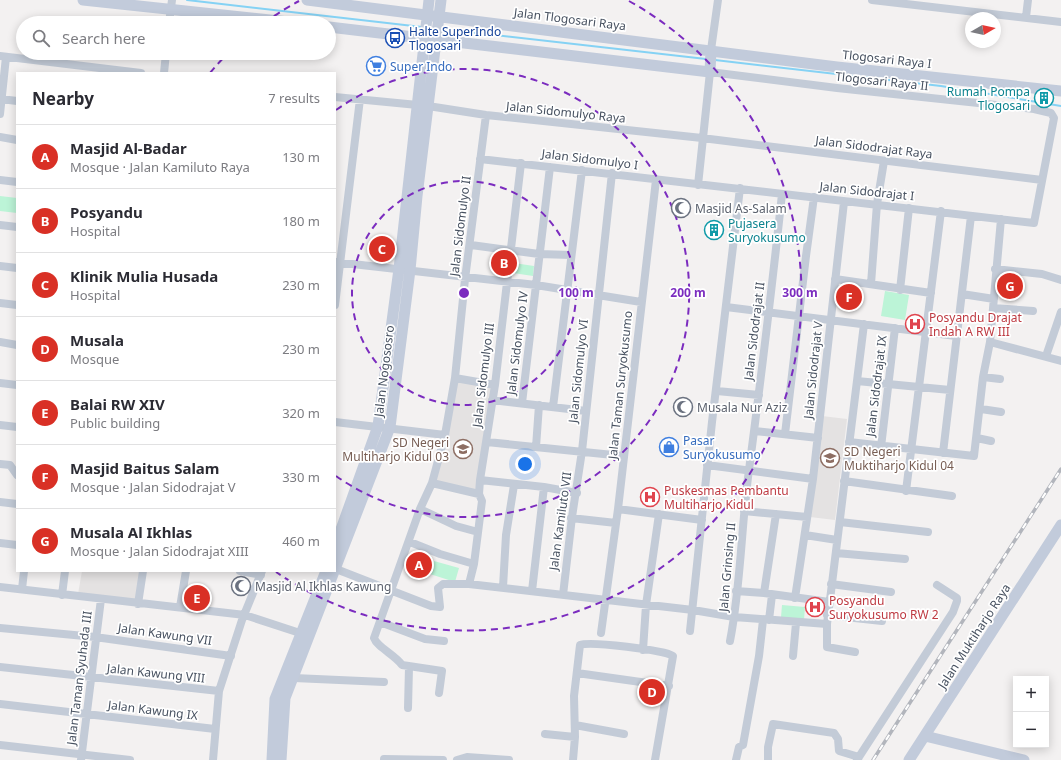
<!DOCTYPE html>
<meta charset="utf-8">
<style>
body{margin:0;font-family:"Noto Sans",sans-serif;background:#f2f2f3;color:#2b2b33}
.controls{position:absolute;right:12px;bottom:12px;display:grid;overflow:hidden;border-radius:0px;box-shadow:0 2px 10px #0003}
.controls button{width:36px;height:36px;display:grid;place-items:center;padding:0;border:0;border-bottom:1px solid #e1e1e2;background:#fff;color:#2b2b33;font:20px sans-serif}
.compass{position:absolute;left:965px;top:12px;width:36px;height:36px;border-radius:50%;background:#fff;box-shadow:0 2px 10px #0003;rotate:81deg}
.you{position:absolute;left:525px;top:464px;width:14px;height:14px;margin:-10px;border:3px solid #fff;border-radius:50%;background:#1a73e8;box-shadow:0 0 0 6px #1a73e833}
.badge{display:grid;place-items:center;width:26px;height:26px;border-radius:50%;background:#d93025;color:#fff;font-size:13px;font-weight:700}
.pin{position:absolute;translate:-50% -50%;border:2px solid #fff;box-shadow:0 1px 4px #0006}
.list{margin:0;padding:0;list-style:none}
h2{display:flex;justify-content:space-between;align-items:center;height:52px;margin:0;padding:0 16px;font-size:17px}
h2 small{font-size:13px;font-weight:400;color:#7c7c81}
.list li{display:grid;grid-template-columns:26px 1fr auto;gap:12px;align-items:center;box-sizing:border-box;height:64px;padding:0 16px;border-top:1px solid #e1e1e2}
.list b{display:block;font-size:15px;white-space:nowrap}
.list p{margin:0;font-size:13px;white-space:nowrap;color:#7c7c81}
.list em{font-size:13px;font-style:normal;color:#7c7c81}
.icon{flex:none;width:22px;height:22px;fill:none;stroke:currentColor;stroke-width:2;stroke-linecap:round;stroke-linejoin:round}
.map{position:relative;flex:none;width:1061px;height:760px;overflow:hidden}
.search{position:absolute;background:#fff;box-shadow:0 2px 10px #0003;left:16px;top:16px;width:320px;height:44px;display:flex;align-items:center;gap:10px;box-sizing:border-box;padding:0 14px;border-radius:22px;color:#7c7c81;font-size:15px}
.panel{position:absolute;background:#fff;box-shadow:0 2px 10px #0003;left:16px;top:72px;width:320px;height:500px;border-radius:0px}
.map>svg:first-child{display:block}
.education{fill:#e4e2e2}
.green{fill:#bcf4d7}
.lines{fill:none;stroke-linecap:round;stroke-linejoin:round}
.stream{stroke:#85d2f4;stroke-width:2}
.street{stroke:#c3cbd7;stroke-width:8}
.secondary{stroke:#c2cbdb;stroke-width:11}
.rail-casing{stroke:#b2b5bc;stroke-width:3.5}
.rail{stroke:#fff;stroke-width:2;stroke-dasharray:6;stroke-linecap:butt}
.ring{fill:none;stroke:#7b2cbf;stroke-width:2;stroke-dasharray:7 5}
.labels{text-anchor:middle;dominant-baseline:central;stroke-width:3.5;stroke-linejoin:round;paint-order:stroke}
.street-label{font-size:12px;fill:#475160;stroke:#fff}
.transit-label{font-size:12px;fill:#164399;stroke:#fff;text-anchor:start}
.shop-label{font-size:12px;fill:#366cbe;stroke:#fff;text-anchor:start}
.culture-label{font-size:12px;fill:#0d838f;stroke:#fff;text-anchor:end}
.worship-label{font-size:12px;fill:#5b616d;stroke:#fff;text-anchor:start}
.health-label{font-size:12px;fill:#be3a42;stroke:#fff;text-anchor:start}
.education-label{font-size:12px;fill:#785e54;stroke:#fff;text-anchor:end}
.centre{fill:#7b2cbf;stroke:#fff;stroke-width:2}
.ring-label{font-size:12px;text-anchor:middle;font-weight:bold;fill:#7b2cbf;stroke:#fff;stroke-width:3.5;stroke-linejoin:round;paint-order:stroke}
</style>
<div class="map">
<svg width="1061" height="760" viewBox="0 0 1061 760">
<rect width="100%" height="100%" fill="#f3f1f1"/>
<path class="education" d="M 458,380 L 491,387 L 478,491 L 435,481 Z
M 822,416 L 847,419 L 835,520 L 810,517 Z
M 82,571 L 140,571 L 136,602 L 78,594 Z"/>
<path class="green" d="M 0,196 L 17,198 L 17,213 L 0,211 Z
M 514,263 L 534,266 L 533,276 L 513,273 Z
M 885,291 L 909,295 L 905,320 L 881,316 Z
M 434,561 L 459,568 L 455,582 L 430,574 Z
M 782,605 L 805,607 L 804,620 L 781,617 Z"/>
<g class="lines">
<path class="stream" d="M 187,0 L 422,27
M 441,29 L 706,59
M 715,60 L 941,86 L 1061,106"/>
<path class="street" d="M 872,0 L 1061,22
M 1026,17 L 1028,0
M 169,23 L 172,0
M 711,50 L 718,0
M 0,56 L 141,73
M 164,73 L 166,53
M 335,97 L 428,106 L 486,115 L 702,138 L 1042,180
M 1,99 L 17,101
M 0,114 L 6,57
M 0,137 L 17,140
M 480,159 L 1034,223 L 1054,118 L 1051,113 L 1034,109 L 837,88 L 710,72 L 698,185
M 0,180 L 17,182
M 0,225 L 17,227
M 471,245 L 539,254 L 571,255
M 335,262 L 536,285 L 641,302
M 0,266 L 17,268
M 995,269 L 1042,274 L 1061,280
M 835,279 L 931,293
M 871,284 L 877,204 L 884,161
M 900,290 L 909,208
M 962,294 L 994,299
M 0,303 L 17,305
M 335,305 L 360,99
M 726,307 L 956,336
M 993,308 L 1033,311
M 0,342 L 17,345
M 990,342 L 1061,361
M 1046,356 L 1061,312
M 983,377 L 1000,379
M 455,378 L 495,385
M 857,381 L 950,390
M 0,383 L 17,385
M 717,391 L 759,395
M 492,400 L 586,411
M 522,403 L 550,167
M 553,407 L 582,170
M 981,409 L 1001,412
M 335,422 L 445,435
M 0,425 L 17,427
M 755,431 L 818,438
M 785,434 L 806,256 L 814,197
M 977,438 L 991,441
M 487,442 L 623,456
M 849,442 L 974,456 L 983,377 L 990,342 L 1001,219
M 536,447 L 539,405
M 881,447 L 895,328
M 943,453 L 971,216
M 0,464 L 10,465 L 17,475
M 707,465 L 813,479
M 480,480 L 544,487 L 577,493
M 844,481 L 952,496
M 432,483 L 479,494
M 906,491 L 941,211
M 0,502 L 17,504
M 420,509 L 456,526 L 478,532
M 618,509 L 702,520
M 744,511 L 807,517
M 571,518 L 616,523
M 840,522 L 928,532
M 805,535 L 837,540
M 410,542 L 440,554 L 474,564
M 0,543 L 17,545
M 836,553 L 905,559
M 336,569 L 431,606 L 440,607 L 438,588 L 443,584 L 469,584 L 693,610 L 734,617 L 827,624
M 240,571 L 261,575
M 469,584 L 474,564 L 482,501 L 479,494 L 480,480 L 495,385 L 521,163
M 831,584 L 891,592
M 0,587 L 245,615 L 306,635
M 503,587 L 506,535 L 514,485
M 22,589 L 24,571
M 532,591 L 544,487
M 736,591 L 764,593 L 829,602
M 764,593 L 776,514
M 62,595 L 65,571
M 563,595 L 572,517 L 582,451 L 612,173
M 795,598 L 813,479 L 844,202
M 138,604 L 143,571
M 180,607 L 186,571
M 827,615 L 882,621
M 769,620 L 772,595
M 380,622 L 425,639 L 444,641
M 0,628 L 95,637 L 231,656
M 690,631 L 712,422 L 740,188
M 601,633 L 618,509 L 656,180
M 730,641 C 741,585 741,527 749,470 C 761,378 772,287 782,194
M 643,650 L 646,605 L 659,514
M 855,652 L 827,647 L 827,624 L 864,324
M 793,656 L 796,623
M 0,667 L 219,691
M 577,673 L 669,686
M 294,678 L 384,682
M 439,693 L 442,671 L 402,665 C 395,655 377,647 374,638 L 420,509 L 432,483 L 445,435 L 455,378 L 465,279 L 486,115
M 0,704 L 215,729
M 408,708 L 409,667
M 575,725 L 624,734
M 545,734 L 575,737
M 0,745 L 130,760
M 384,759 L 443,760
M 81,760 L 101,599
M 213,760 L 219,691 L 242,620 L 262,571
M 457,760 L 467,757 L 509,760
M 573,760 L 575,737 L 574,696 L 580,645 C 590,641 664,650 673,656 L 655,760
M 736,760 L 739,747 L 743,745 L 759,656 L 763,620
M 768,760 L 768,747 L 773,724 L 834,733 L 838,739 L 839,751 L 859,757
M 857,760 L 953,612 L 957,601 L 957,598 L 937,585"/>
<path class="secondary" d="M 83,0 L 298,23
M 307,0 L 837,67 L 1061,91
M 329,27 L 710,72 L 711,50
M 335,546 L 378,426 L 399,269 L 429,0
M 925,736 L 1024,760
M 272,760 L 275,699 L 326,571
M 281,760 L 285,698 L 390,427 L 410,270 L 417,196 L 441,0
M 909,760 L 1061,525"/>
<defs>
<path id="rail" d="M 873,760 L 1061,469"/>
</defs>
<use href="#rail" class="rail-casing"/>
<use href="#rail" class="rail"/>
</g>
<g class="ring">
<circle cx="464" cy="293" r="112"/>
<path d="M336 110A224 224 0 1 1 336 476"/>
<path d="M210 73A336 336 0 0 1 228 53M264 23A336 336 0 0 1 299 1M629 1A336 336 0 1 1 276 572"/>
</g>
<defs>
<symbol id="bus-ring" viewBox="-11 -11 22 22"><circle r="9.5" fill="#fff" stroke="#1a4fb4" stroke-width="1.5"/><path d="M-5-6H5V4H4V6H2V4H-2V6H-4V4H-5ZM-3.5-4V0h7V-4ZM-3.5 1.2v1.5H-2V1.2ZM2 1.2v1.5H3.5V1.2Z" fill="#1a4fb4"/></symbol>
<symbol id="supermarket-ring" viewBox="-11 -11 22 22"><circle r="9.5" fill="#fff" stroke="#3f7fe0" stroke-width="1.5"/><path d="M-6-5.5h2.5l.6 2H6L4.5 2H-2.5L-4.4-4H-6ZM-1.5 3.2a1.3 1.3 0 1 0 .1 0ZM3 3.2a1.3 1.3 0 1 0 .1 0Z" fill="#3f7fe0"/></symbol>
<symbol id="building-ring" viewBox="-11 -11 22 22"><circle r="9.5" fill="#fff" stroke="#0f9aa8" stroke-width="1.5"/><path d="M-4-6H4V6H1V3H-1V6H-4ZM-2.5-4.3h1.7v1.8h-1.7ZM.8-4.3h1.7v1.8H.8ZM-2.5-1h1.7V.8h-1.7ZM.8-1h1.7V.8H.8Z" fill="#0f9aa8"/></symbol>
<symbol id="mosque-ring" viewBox="-11 -11 22 22"><circle r="9.5" fill="#fff" stroke="#6b7280" stroke-width="1.5"/><path d="M3.5-4.9A6 6 0 1 0 3.5 4.9A5 5 0 1 1 3.5-4.9Z" fill="#6b7280"/></symbol>
<symbol id="hospital-ring" viewBox="-11 -11 22 22"><circle r="9.5" fill="#fff" stroke="#e0444e" stroke-width="1.5"/><path d="M-5-5h3v3.5h4V-5h3V5h-3V1.5h-4V5h-3Z" fill="#e0444e"/></symbol>
<symbol id="shop-ring" viewBox="-11 -11 22 22"><circle r="9.5" fill="#fff" stroke="#3f7fe0" stroke-width="1.5"/><path d="M-5-2.5h2.3a2.7 3.5 0 0 1 5.4 0H5L5.5 6h-11ZM-1.5-2.5h3a1.5 2.3 0 0 0-3 0Z" fill="#3f7fe0"/></symbol>
<symbol id="school-ring" viewBox="-11 -11 22 22"><circle r="9.5" fill="#fff" stroke="#8d6e63" stroke-width="1.5"/><path d="M0-5L7-2L0 1L-7-2ZM-4 1L0 2.5L4 1V4Q0 6-4 4Z" fill="#8d6e63"/></symbol>
</defs>
<g fill-rule="evenodd">
<use href="#bus-ring" x="384" y="27" width="22" height="22"/>
<use href="#supermarket-ring" x="365" y="55" width="22" height="22"/>
<use href="#building-ring" x="1033" y="87" width="22" height="22"/>
<use href="#mosque-ring" x="670" y="197" width="22" height="22"/>
<use href="#building-ring" x="703" y="219" width="22" height="22"/>
<use href="#hospital-ring" x="904" y="313" width="22" height="22"/>
<use href="#mosque-ring" x="672" y="396" width="22" height="22"/>
<use href="#shop-ring" x="658" y="436" width="22" height="22"/>
<use href="#school-ring" x="452" y="438" width="22" height="22"/>
<use href="#school-ring" x="819" y="447" width="22" height="22"/>
<use href="#hospital-ring" x="639" y="486" width="22" height="22"/>
<use href="#mosque-ring" x="230" y="575" width="22" height="22"/>
<use href="#hospital-ring" x="804" y="596" width="22" height="22"/>
</g>
<g class="labels">
<g class="street-label">
<text transform="translate(570 19) rotate(7)">Jalan Tlogosari Raya</text>
<text transform="translate(887 59) rotate(6)">Tlogosari Raya I</text>
<text transform="translate(882 81) rotate(6)">Tlogosari Raya II</text>
<text transform="translate(566 112) rotate(6)">Jalan Sidomulyo Raya</text>
<text transform="translate(874 147) rotate(7)">Jalan Sidodrajat Raya</text>
<text transform="translate(590 159) rotate(7)">Jalan Sidomulyo I</text>
<text transform="translate(867 191) rotate(6)">Jalan Sidodrajat I</text>
<text transform="translate(460 226) rotate(-83)">Jalan Sidomulyo II</text>
<text transform="translate(754 331) rotate(-83)">Jalan Sidodrajat II</text>
<text transform="translate(517 343) rotate(-83)">Jalan Sidomulyo IV</text>
<text transform="translate(813 370) rotate(-84)">Jalan Sidodrajat V</text>
<text transform="translate(384 371) rotate(-83)">Jalan Nogososro</text>
<text transform="translate(578 371) rotate(-84)">Jalan Sidomulyo VI</text>
<text transform="translate(483 375) rotate(-83)">Jalan Sidomulyo III</text>
<text transform="translate(620 385) rotate(-84)">Jalan Taman Suryokusumo</text>
<text transform="translate(876 386) rotate(-83)">Jalan Sidodrajat IX</text>
<text transform="translate(560 521) rotate(-82)">Jalan Kamiluto VII</text>
<text transform="translate(727 567) rotate(-85)">Jalan Grinsing II</text>
<text transform="translate(165 634) rotate(8)">Jalan Kawung VII</text>
<text transform="translate(974 636) rotate(-57)">Jalan Muktiharjo Raya</text>
<text transform="translate(156 673) rotate(6)">Jalan Kawung VIII</text>
<text transform="translate(79 678) rotate(-83)">Jalan Taman Syuhada III</text>
<text transform="translate(153 710) rotate(7)">Jalan Kawung IX</text>
</g>
<g class="transit-label">
<text x="409" y="31">Halte SuperIndo<tspan x="409" dy="14">Tlogosari</tspan></text>
</g>
<g class="shop-label">
<text x="390" y="66">Super Indo</text>
<text x="683" y="440">Pasar<tspan x="683" dy="14">Suryokusumo</tspan></text>
</g>
<g class="culture-label">
<text x="1030" y="91">Rumah Pompa<tspan x="1030" dy="14">Tlogosari</tspan></text>
<text x="728" y="223" text-anchor="start">Pujasera<tspan x="728" dy="14">Suryokusumo</tspan></text>
</g>
<g class="worship-label">
<text x="695" y="208">Masjid As-Salam</text>
<text x="697" y="407">Musala Nur Aziz</text>
<text x="255" y="586">Masjid Al Ikhlas Kawung</text>
</g>
<g class="health-label">
<text x="929" y="317">Posyandu Drajat<tspan x="929" dy="14">Indah A RW III</tspan></text>
<text x="664" y="490">Puskesmas Pembantu<tspan x="664" dy="14">Multiharjo Kidul</tspan></text>
<text x="829" y="600">Posyandu<tspan x="829" dy="14">Suryokusumo RW 2</tspan></text>
</g>
<g class="education-label">
<text x="449" y="442">SD Negeri<tspan x="449" dy="14">Multiharjo Kidul 03</tspan></text>
<text x="844" y="451" text-anchor="start">SD Negeri<tspan x="844" dy="14">Muktiharjo Kidul 04</tspan></text>
</g>
</g>
<circle cx="464" cy="293" r="6" class="centre"/>
<g class="ring-label">
<text x="576" y="297">100 m</text>
<text x="688" y="297">200 m</text>
<text x="800" y="297">300 m</text>
</g>
</svg>
<div class="controls">
<button>+</button>
<button>−</button>
</div>
<svg class="compass" viewBox="-18 -18 36 36"><path d="M0-13l5 13h-10z" fill="#e53935"/><path d="M0 13l5-13h-10z" fill="#7c7c81"/></svg>
<div class="you"></div>
<div class="pin badge" style="left:419px;top:565px">A</div>
<div class="pin badge" style="left:504px;top:263px">B</div>
<div class="pin badge" style="left:382px;top:249px">C</div>
<div class="pin badge" style="left:652px;top:692px">D</div>
<div class="pin badge" style="left:197px;top:598px">E</div>
<div class="pin badge" style="left:849px;top:297px">F</div>
<div class="pin badge" style="left:1010px;top:286px">G</div>
<div class="search"><svg class="icon" aria-label="search" viewBox="0 0 24 24"><circle cx="10" cy="10" r="6"/><path d="M15 15l6 6"/></svg>Search here</div>
<section class="panel">
<h2>Nearby<small>7 results</small></h2>
<ul class="list">
<li><span class="badge">A</span><div><b>Masjid Al-Badar</b><p>Mosque · Jalan Kamiluto Raya</p></div><em>130 m</em></li>
<li><span class="badge">B</span><div><b>Posyandu</b><p>Hospital</p></div><em>180 m</em></li>
<li><span class="badge">C</span><div><b>Klinik Mulia Husada</b><p>Hospital</p></div><em>230 m</em></li>
<li><span class="badge">D</span><div><b>Musala</b><p>Mosque</p></div><em>230 m</em></li>
<li><span class="badge">E</span><div><b>Balai RW XIV</b><p>Public building</p></div><em>320 m</em></li>
<li><span class="badge">F</span><div><b>Masjid Baitus Salam</b><p>Mosque · Jalan Sidodrajat V</p></div><em>330 m</em></li>
<li><span class="badge">G</span><div><b>Musala Al Ikhlas</b><p>Mosque · Jalan Sidodrajat XIII</p></div><em>460 m</em></li>
</ul>
</section>
</div>
